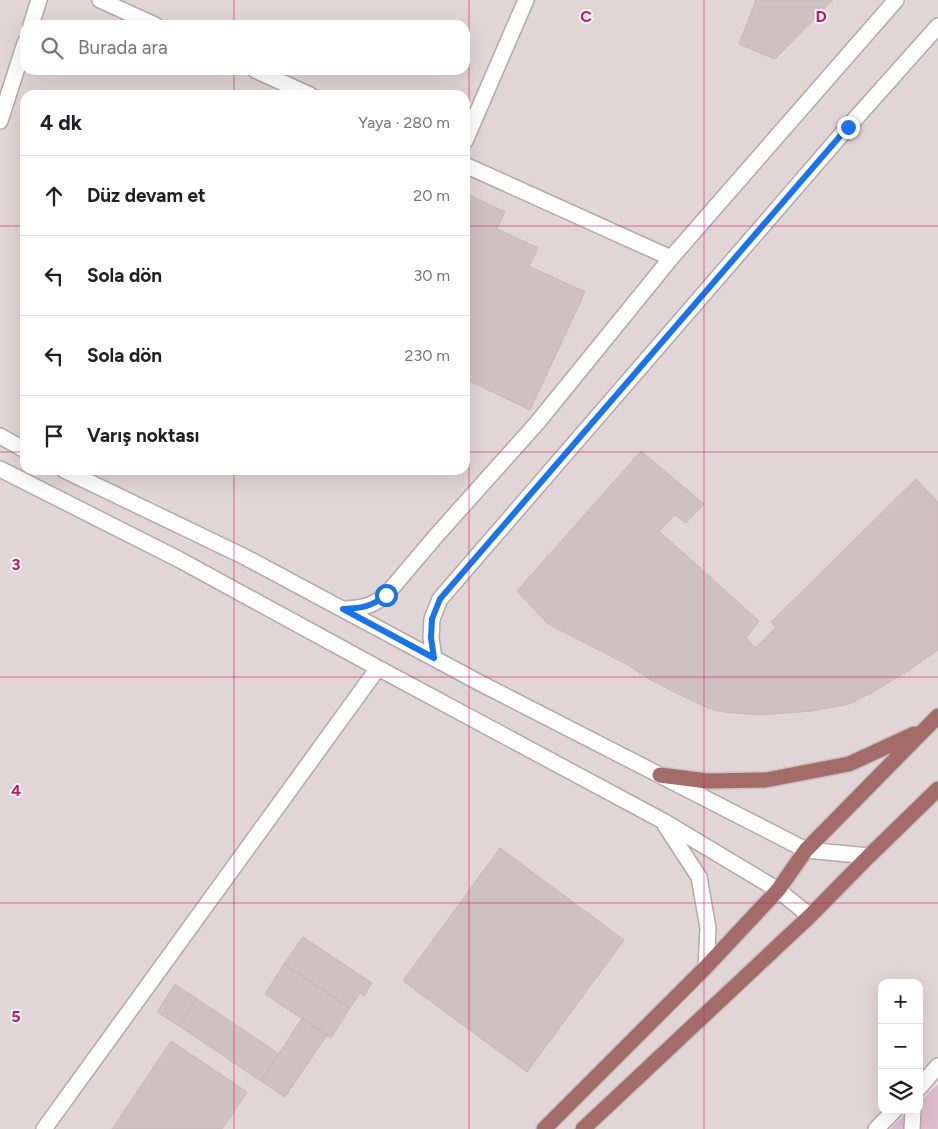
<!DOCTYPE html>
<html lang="tr">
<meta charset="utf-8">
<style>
body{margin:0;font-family:Figtree,sans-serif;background:#f6f6f6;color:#202124}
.controls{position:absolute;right:15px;bottom:15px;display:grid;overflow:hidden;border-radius:10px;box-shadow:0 5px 20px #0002}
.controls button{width:45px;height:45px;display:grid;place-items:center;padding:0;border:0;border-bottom:1px solid #e0e0e0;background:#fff;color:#202124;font:25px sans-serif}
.stop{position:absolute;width:15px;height:15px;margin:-11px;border:4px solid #1a73e8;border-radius:50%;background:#fff}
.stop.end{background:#1a73e8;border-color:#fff;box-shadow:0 1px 5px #0008}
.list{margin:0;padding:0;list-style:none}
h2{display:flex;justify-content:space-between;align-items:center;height:65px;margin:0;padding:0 20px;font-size:21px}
h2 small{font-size:16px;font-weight:400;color:#757577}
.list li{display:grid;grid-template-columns:32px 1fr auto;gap:15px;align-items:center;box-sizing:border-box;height:80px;padding:0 20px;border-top:1px solid #e0e0e0}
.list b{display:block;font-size:19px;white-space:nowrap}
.list em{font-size:16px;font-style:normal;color:#757577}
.icon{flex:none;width:28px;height:28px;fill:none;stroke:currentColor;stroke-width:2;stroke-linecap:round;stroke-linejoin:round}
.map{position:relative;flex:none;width:938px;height:1129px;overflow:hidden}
.search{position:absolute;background:#fff;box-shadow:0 5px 20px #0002;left:20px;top:20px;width:450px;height:55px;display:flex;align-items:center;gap:12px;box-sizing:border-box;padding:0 18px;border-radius:15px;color:#757577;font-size:19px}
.panel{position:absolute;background:#fff;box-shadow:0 5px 20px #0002;left:20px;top:90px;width:450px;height:385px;border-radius:15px}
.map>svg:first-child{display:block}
.built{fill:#e2d5d7;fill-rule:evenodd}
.green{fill:#dfbdcc}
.building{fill:#cfc0c3;stroke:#c8b7b8}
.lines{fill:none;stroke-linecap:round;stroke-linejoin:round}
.minor-casing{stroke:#b6a7a8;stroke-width:18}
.major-casing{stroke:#cac2c1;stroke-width:18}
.minor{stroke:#fff;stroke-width:15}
.major{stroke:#a36c69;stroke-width:15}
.route{stroke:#1a73e8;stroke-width:6}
.grid{fill:none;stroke:#c2185b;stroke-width:1;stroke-opacity:0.55}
.grid-label{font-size:16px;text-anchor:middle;font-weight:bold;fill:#c2185b;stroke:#faf5f6;stroke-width:4;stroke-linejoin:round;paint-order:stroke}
</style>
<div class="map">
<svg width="938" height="1129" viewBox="0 0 938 1129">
<rect width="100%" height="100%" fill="#eee4e6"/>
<path class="built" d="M 0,0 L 938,0 L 938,1066 L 919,1086 L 919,983 L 882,983 L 882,1110 L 895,1110 L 877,1129 L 0,1129 ZM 25,25 L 465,25 L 465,70 L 25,70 ZM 25,95 L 465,95 L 465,470 L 25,470 Z"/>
<path class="green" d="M 938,1084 L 938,1129 L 890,1129 L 910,1110 L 919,1110 L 919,1102 Z"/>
<path class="building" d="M 756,0 L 833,0 L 775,59 L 739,44 Z
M 465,193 L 505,212 L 497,229 L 538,248 L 529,266 L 585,292 L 530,410 L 465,379 Z
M 641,451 L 704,504 L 686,523 L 675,515 L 659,531 L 759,621 L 746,638 L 755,648 L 776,627 L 771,622 L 916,479 L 938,502 L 938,650 L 909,670 L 871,693 L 849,704 L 812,711 L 760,715 L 723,712 L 708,708 L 678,694 L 651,680 L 628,665 L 548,624 L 517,591 Z
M 500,848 L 624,940 L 527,1072 L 403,981 Z
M 303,937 L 372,983 L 364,996 L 360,993 L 350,1008 L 284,964 Z
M 284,964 L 350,1008 L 331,1038 L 265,994 Z
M 175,984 L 197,999 L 179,1026 L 157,1012 Z
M 197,999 L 279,1054 L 261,1081 L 179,1026 Z
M 302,1018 L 327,1035 L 285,1097 L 261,1081 Z
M 171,1041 L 247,1092 L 222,1129 L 112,1129 Z"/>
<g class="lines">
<defs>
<path id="minor" d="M 100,0 L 155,25
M 31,25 L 39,0
M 255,70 L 310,95
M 0,121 L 25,43
M 465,141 L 526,0
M 465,165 L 671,258
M 0,436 L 25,450
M 0,469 L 180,560 L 378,668 L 663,821 L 778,890 L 810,916
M 64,470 L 245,557 L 480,683 L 806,850 L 869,856
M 343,609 C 362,608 371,607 386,595 L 436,536 L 537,423 L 671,258 L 896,0
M 434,658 L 431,638 L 432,619 L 440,599 L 848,127 L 938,26
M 665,825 L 699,877 L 708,928 L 706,967
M 919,1088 L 938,1066
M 44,1129 L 378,668
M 876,1129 L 895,1110
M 912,1129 L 913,1110"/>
<path id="major" d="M 660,775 L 707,781 L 766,780 L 849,764 L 914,734
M 544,1129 L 706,967 L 778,890 L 806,850 L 938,716
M 583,1129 L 810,916 L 869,856 L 938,789"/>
</defs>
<use href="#minor" class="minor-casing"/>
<use href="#major" class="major-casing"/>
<use href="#minor" class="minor"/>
<use href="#major" class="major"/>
</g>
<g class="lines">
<path class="route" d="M 386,595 C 371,607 362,608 343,609 L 434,658 L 431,638 L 432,619 L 440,599 L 848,127"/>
</g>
<path class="grid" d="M 234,0 L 234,25M 469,0 L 469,1129M 704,0 L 704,1129M 234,70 L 234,95M 0,226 L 25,226M 465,226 L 938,226M 0,452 L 25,452M 465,452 L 938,452M 234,470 L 234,1129M 0,677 L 938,677M 0,903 L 938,903"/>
<g class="grid-label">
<text x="586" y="22">C</text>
<text x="821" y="22">D</text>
<text x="16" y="570">3</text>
<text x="16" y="796">4</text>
<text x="16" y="1022">5</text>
</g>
</svg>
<div class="controls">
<button>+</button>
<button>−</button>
<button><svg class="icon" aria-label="layers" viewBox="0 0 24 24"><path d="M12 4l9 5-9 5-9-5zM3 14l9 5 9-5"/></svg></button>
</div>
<div class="stop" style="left:386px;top:595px"></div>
<div class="stop end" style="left:848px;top:127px"></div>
<div class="search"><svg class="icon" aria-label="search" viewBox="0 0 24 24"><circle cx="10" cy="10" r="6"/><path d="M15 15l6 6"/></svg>Burada ara</div>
<section class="panel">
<h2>4 dk<small>Yaya · 280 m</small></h2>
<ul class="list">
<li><svg class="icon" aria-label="ahead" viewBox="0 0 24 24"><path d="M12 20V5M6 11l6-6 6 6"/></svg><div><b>Düz devam et</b></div><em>20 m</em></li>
<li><svg class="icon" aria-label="left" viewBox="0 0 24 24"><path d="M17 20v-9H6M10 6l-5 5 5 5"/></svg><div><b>Sola dön</b></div><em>30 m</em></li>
<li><svg class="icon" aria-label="left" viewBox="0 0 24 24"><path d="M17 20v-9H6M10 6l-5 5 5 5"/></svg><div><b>Sola dön</b></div><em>230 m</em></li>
<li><svg class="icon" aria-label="arrive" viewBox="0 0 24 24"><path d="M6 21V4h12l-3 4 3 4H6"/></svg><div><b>Varış noktası</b></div></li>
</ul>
</section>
</div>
